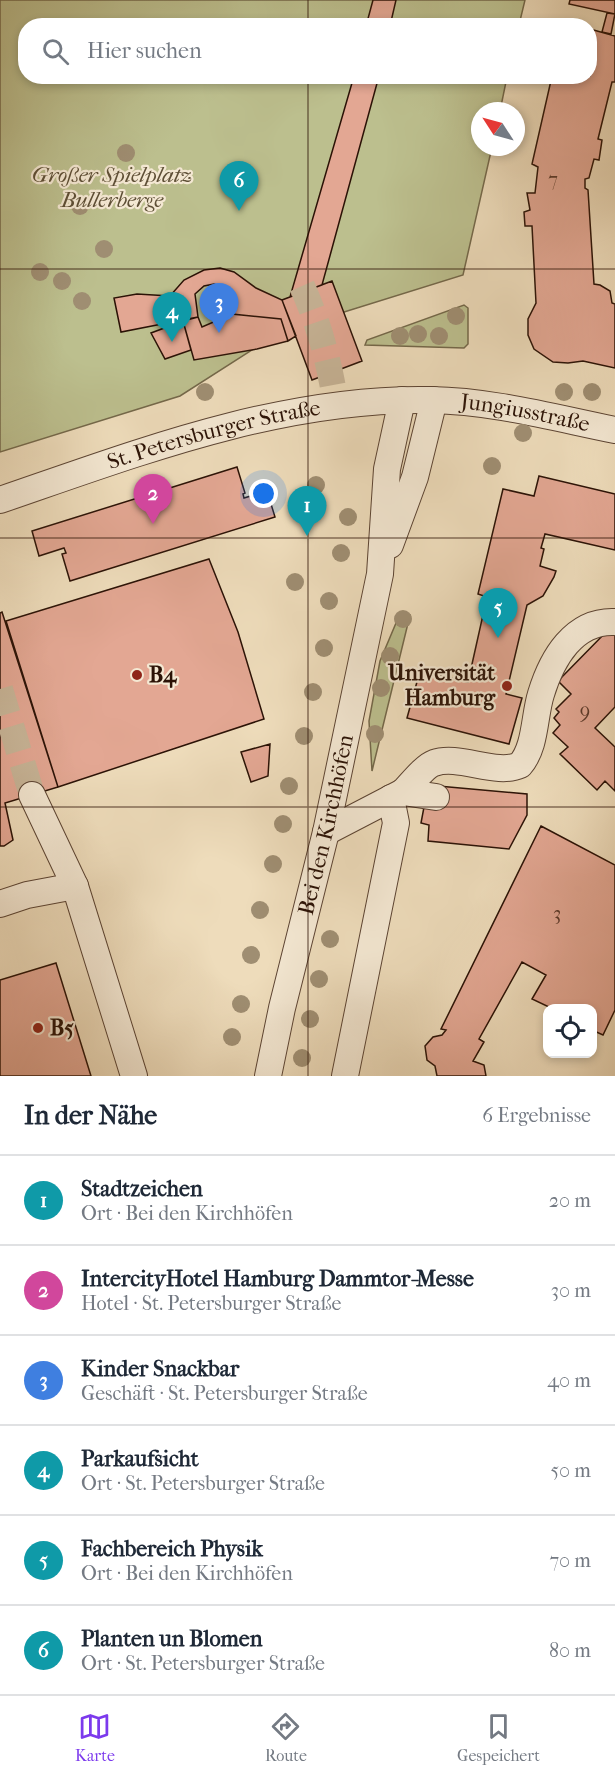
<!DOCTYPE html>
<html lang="de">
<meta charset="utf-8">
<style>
body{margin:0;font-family:"IM FELL French Canon",serif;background:#f2f2f3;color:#1f2937}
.controls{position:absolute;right:18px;bottom:18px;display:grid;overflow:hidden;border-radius:12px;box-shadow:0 3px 9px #0003}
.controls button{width:54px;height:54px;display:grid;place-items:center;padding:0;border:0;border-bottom:2px solid #e0e1e3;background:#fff;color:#1f2937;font:30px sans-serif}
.compass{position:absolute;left:471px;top:102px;width:54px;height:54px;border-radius:50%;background:#fff;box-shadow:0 3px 9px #0003;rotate:306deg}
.you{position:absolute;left:264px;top:494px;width:21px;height:21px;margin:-15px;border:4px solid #fff;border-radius:50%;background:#1a73e8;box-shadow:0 0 0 9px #1a73e833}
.badge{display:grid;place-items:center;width:39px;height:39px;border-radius:50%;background:#7c3aed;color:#fff;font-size:20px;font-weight:700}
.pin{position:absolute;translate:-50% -50px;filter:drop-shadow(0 2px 3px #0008)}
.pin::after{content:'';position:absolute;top:32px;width:21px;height:18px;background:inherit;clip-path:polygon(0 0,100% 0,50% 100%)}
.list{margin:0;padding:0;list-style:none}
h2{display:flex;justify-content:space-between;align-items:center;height:78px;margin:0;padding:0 24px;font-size:26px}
h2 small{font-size:20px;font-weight:400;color:#747a83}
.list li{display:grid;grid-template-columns:39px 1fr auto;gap:18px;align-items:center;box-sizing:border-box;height:90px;padding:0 24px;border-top:2px solid #e0e1e3}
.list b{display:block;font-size:22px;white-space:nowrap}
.list p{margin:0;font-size:20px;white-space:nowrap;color:#747a83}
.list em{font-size:20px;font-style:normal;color:#747a83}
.icon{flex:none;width:33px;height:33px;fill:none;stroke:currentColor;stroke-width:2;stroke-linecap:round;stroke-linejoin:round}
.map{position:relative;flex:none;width:615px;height:1076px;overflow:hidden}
.search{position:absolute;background:#fff;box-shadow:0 3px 9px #0003;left:18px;right:18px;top:18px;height:66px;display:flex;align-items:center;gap:15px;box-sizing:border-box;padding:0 21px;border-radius:24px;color:#747a83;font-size:22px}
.sheet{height:618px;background:#fff}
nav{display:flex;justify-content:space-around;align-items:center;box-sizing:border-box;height:84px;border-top:2px solid #e0e1e3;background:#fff;font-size:16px;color:#747a83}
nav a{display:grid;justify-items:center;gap:3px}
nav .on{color:#7c3aed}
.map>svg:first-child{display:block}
.green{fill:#bcbf8e;stroke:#74684a;stroke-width:1.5}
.building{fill:#e3a793;stroke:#2b1206;stroke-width:1.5}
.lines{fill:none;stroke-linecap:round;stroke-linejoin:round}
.minor-tunnel{stroke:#c7b497;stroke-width:26;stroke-dasharray:26 13;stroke-linecap:butt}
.minor-casing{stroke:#5c4433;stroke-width:28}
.minor{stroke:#f4e8d3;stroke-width:26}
.tree{fill:#9f8e72}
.grid{fill:none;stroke:#2b1206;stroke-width:1.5;stroke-opacity:0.55}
.poi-dot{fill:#8f2418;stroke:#f4e8d3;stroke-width:2}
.labels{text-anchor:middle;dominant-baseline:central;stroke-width:4.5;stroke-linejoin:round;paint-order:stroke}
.number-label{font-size:20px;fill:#593729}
.park-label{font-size:22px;font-style:italic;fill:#5e4f36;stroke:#f4e8d3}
.street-label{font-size:22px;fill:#2b1206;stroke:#f4e8d3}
.poi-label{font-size:22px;font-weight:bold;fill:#2b1206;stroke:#f4e8d3;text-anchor:start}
</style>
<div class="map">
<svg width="615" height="1076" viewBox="0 0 615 1076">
<rect width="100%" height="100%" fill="#eedcbb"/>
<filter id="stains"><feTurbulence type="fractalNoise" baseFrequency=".00333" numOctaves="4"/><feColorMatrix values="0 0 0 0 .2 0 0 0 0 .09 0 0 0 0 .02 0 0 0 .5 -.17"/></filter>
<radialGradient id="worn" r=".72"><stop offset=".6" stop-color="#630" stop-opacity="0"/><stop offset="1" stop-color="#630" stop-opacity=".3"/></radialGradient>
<path class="green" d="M 0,0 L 525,0 L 519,25 L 26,26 L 26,76 L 507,77 L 500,111 L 480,111 L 480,147 L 492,147 L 463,275 L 280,332 L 180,396 L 0,452 Z
M 464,305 L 468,308 L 468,344 L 464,348 L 365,345 L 367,340 Z
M 410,615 L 372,771 L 369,721 L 380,661 L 399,616 Z"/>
<path class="building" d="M 373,0 L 396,0 L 390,26 L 366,26 Z
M 570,0 L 615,0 L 615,14 L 569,4 Z
M 607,13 L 615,14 L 611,34 L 602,32 Z
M 590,29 L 615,36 L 615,82 L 612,82 L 598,139 L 602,140 L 599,160 L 594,159 L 589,178 L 585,179 L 585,188 L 588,190 L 594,284 L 600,285 L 610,291 L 612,303 L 615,304 L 615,368 L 583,361 L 568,363 L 553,362 L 534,349 L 528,335 L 528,319 L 536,303 L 532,226 L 525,226 L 524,212 L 530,210 L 527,193 L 535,193 L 538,167 L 532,164 L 552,76 L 590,76 Z
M 354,76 L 379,76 L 322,285 L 290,297 Z
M 220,268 L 234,272 L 256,288 L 282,300 L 296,336 L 288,341 L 281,319 L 232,314 L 231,293 L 225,288 L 214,284 L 204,286 L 195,294 L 198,317 L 121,332 L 114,298 L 137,294 L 170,296 L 184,280 L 204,270 Z
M 332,281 L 362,361 L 312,380 L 282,300 Z
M 232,314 L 281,319 L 288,341 L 257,349 L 194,360 L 183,321 L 198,317 L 202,327 Z
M 183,321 L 191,350 L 165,359 L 151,333 Z
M 237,467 L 245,493 L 243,494 L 244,498 L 267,491 L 275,517 L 70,581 L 62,554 L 66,553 L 64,548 L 39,556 L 32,531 Z
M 539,476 L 615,494 L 615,550 L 545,534 L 541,548 L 544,549 L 540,566 L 556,571 L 554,577 L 543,596 L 527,605 L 506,694 L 522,698 L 509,744 L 407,718 L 420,671 L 468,682 L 487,597 L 478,594 L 503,489 L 534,496 Z
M 209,559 L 238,632 L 264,719 L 58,787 L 6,621 Z
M 2,612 L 58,787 L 5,803 L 13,840 L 4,846 L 0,846 L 0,613 Z
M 609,629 L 615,635 L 615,707 L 595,728 L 615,747 L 615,791 L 605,781 L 597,790 L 560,754 L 568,747 L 553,733 L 560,725 L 554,718 L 559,712 L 556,709 L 571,694 L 558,681 Z
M 270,744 L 268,776 L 251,782 L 241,752 Z
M 438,786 L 527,794 L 527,815 L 509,849 L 428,841 L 429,825 L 421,823 L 424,807 Z
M 541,826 L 615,865 L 615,1010 L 603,1035 L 592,1030 L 592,1008 L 551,1008 L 532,999 L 546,975 L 522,962 L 479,1039 L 484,1042 L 473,1061 L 484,1065 L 486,1076 L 437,1076 L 435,1066 L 427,1060 L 425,1046 L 433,1037 L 442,1035 L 446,1030 L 441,1029 Z
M 56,963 L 91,1076 L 0,1076 L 0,980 Z"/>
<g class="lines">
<path class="minor-tunnel" d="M 302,286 C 319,324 330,364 336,406
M 0,689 L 32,795"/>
<defs>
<g id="minor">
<path id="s1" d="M 0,500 C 140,452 282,397 431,400 C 493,401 555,418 615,430"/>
<path d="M 390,545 L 415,477 L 434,400"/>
<path d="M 403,792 C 410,785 425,766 434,763 C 459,754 496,776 520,765 C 536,747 534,716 541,694 C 552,658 574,620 615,622"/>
<path d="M 326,832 L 403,792 L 436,797"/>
<path d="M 75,886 L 134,1076"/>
<path d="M 0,904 L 27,895 L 75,886 L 32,795"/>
<path id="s2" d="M 268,1076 L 282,1008 L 326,832 L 380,574 L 387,469 L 402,400"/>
<path d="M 345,1076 L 396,823 L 391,798"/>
</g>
</defs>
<use href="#minor" class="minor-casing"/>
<use href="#minor" class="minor"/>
</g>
<g class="tree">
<circle cx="126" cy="153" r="9"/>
<circle cx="80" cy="206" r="9"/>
<circle cx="104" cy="249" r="9"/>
<circle cx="40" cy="272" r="9"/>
<circle cx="62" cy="281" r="9"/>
<circle cx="82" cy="301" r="9"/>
<circle cx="214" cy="305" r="9"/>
<circle cx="456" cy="316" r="9"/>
<circle cx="418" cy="334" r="9"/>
<circle cx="400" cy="336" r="9"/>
<circle cx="439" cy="336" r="9"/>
<circle cx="205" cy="392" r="9"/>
<circle cx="564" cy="392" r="9"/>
<circle cx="592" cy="392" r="9"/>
<circle cx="523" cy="433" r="9"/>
<circle cx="492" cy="466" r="9"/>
<circle cx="316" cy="485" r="9"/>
<circle cx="348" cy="517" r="9"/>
<circle cx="341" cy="553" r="9"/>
<circle cx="295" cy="582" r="9"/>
<circle cx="329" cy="601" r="9"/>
<circle cx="403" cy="619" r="9"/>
<circle cx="324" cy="648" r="9"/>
<circle cx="390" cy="656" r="9"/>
<circle cx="381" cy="688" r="9"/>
<circle cx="313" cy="692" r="9"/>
<circle cx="375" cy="734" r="9"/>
<circle cx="304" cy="736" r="9"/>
<circle cx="289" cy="786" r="9"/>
<circle cx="283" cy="824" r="9"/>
<circle cx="273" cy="864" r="9"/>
<circle cx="260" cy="910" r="9"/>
<circle cx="330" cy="939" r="9"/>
<circle cx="251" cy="955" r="9"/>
<circle cx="319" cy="979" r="9"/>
<circle cx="241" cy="1004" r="9"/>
<circle cx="310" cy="1019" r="9"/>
<circle cx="232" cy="1037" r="9"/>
<circle cx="302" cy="1058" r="9"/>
</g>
<path class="grid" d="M 308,0 L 308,26M 308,76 L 308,1076M 0,269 L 615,269M 0,538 L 615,538M 0,807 L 615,807"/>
<g class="poi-dot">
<circle cx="137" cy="675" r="6"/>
<circle cx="507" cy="686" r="6"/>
<circle cx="38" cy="1028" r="6"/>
</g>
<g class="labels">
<g class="number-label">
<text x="553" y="179">7</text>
<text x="585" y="711">9</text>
<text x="557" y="913">3</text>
</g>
<g class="park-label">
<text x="112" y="175">Großer Spielplatz<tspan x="112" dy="25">Bullerberge</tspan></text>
</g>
<g class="street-label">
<text stroke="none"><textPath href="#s1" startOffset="540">Jungiusstraße</textPath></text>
<text stroke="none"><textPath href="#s1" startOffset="224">St. Petersburger Straße</textPath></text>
<text stroke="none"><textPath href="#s2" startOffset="258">Bei den Kirchhöfen</textPath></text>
</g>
<g class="poi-label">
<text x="495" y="673" text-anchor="end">Universität<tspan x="495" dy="25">Hamburg</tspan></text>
<text x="149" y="675">B4</text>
<text x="50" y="1028">B5</text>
</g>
</g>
<rect width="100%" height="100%" filter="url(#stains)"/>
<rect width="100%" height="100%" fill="url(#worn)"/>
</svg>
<div class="controls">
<button><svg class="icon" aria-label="locate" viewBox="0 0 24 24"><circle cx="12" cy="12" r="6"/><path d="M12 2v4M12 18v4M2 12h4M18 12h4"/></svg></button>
</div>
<svg class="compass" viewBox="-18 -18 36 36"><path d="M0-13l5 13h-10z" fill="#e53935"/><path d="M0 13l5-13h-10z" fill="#747a83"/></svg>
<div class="you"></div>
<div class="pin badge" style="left:307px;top:536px;background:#0f9aa8">1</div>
<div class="pin badge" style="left:153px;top:524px;background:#d1479c">2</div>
<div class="pin badge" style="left:219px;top:333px;background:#3f7fe0">3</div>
<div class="pin badge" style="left:172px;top:342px;background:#0f9aa8">4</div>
<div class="pin badge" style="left:498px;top:638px;background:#0f9aa8">5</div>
<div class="pin badge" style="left:239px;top:211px;background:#0f9aa8">6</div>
<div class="search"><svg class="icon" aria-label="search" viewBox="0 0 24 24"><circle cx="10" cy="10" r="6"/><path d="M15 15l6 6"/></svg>Hier suchen</div>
</div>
<section class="sheet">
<h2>In der Nähe<small>6 Ergebnisse</small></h2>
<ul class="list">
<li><span class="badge" style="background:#0f9aa8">1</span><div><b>Stadtzeichen</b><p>Ort · Bei den Kirchhöfen</p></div><em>20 m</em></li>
<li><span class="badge" style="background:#d1479c">2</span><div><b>IntercityHotel Hamburg Dammtor-Messe</b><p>Hotel · St. Petersburger Straße</p></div><em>30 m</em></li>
<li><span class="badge" style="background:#3f7fe0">3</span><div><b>Kinder Snackbar</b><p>Geschäft · St. Petersburger Straße</p></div><em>40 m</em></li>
<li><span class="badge" style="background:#0f9aa8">4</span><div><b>Parkaufsicht</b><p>Ort · St. Petersburger Straße</p></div><em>50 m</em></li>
<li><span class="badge" style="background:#0f9aa8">5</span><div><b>Fachbereich Physik</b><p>Ort · Bei den Kirchhöfen</p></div><em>70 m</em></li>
<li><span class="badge" style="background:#0f9aa8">6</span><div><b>Planten un Blomen</b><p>Ort · St. Petersburger Straße</p></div><em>80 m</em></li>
</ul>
</section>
<nav>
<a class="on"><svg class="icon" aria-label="map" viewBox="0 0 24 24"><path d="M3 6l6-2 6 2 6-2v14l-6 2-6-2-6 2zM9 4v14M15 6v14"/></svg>Karte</a>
<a><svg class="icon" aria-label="directions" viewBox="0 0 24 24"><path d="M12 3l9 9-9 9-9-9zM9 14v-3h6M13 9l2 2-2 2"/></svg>Route</a>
<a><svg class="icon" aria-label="saved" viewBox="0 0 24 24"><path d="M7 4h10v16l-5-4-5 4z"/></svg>Gespeichert</a>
</nav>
